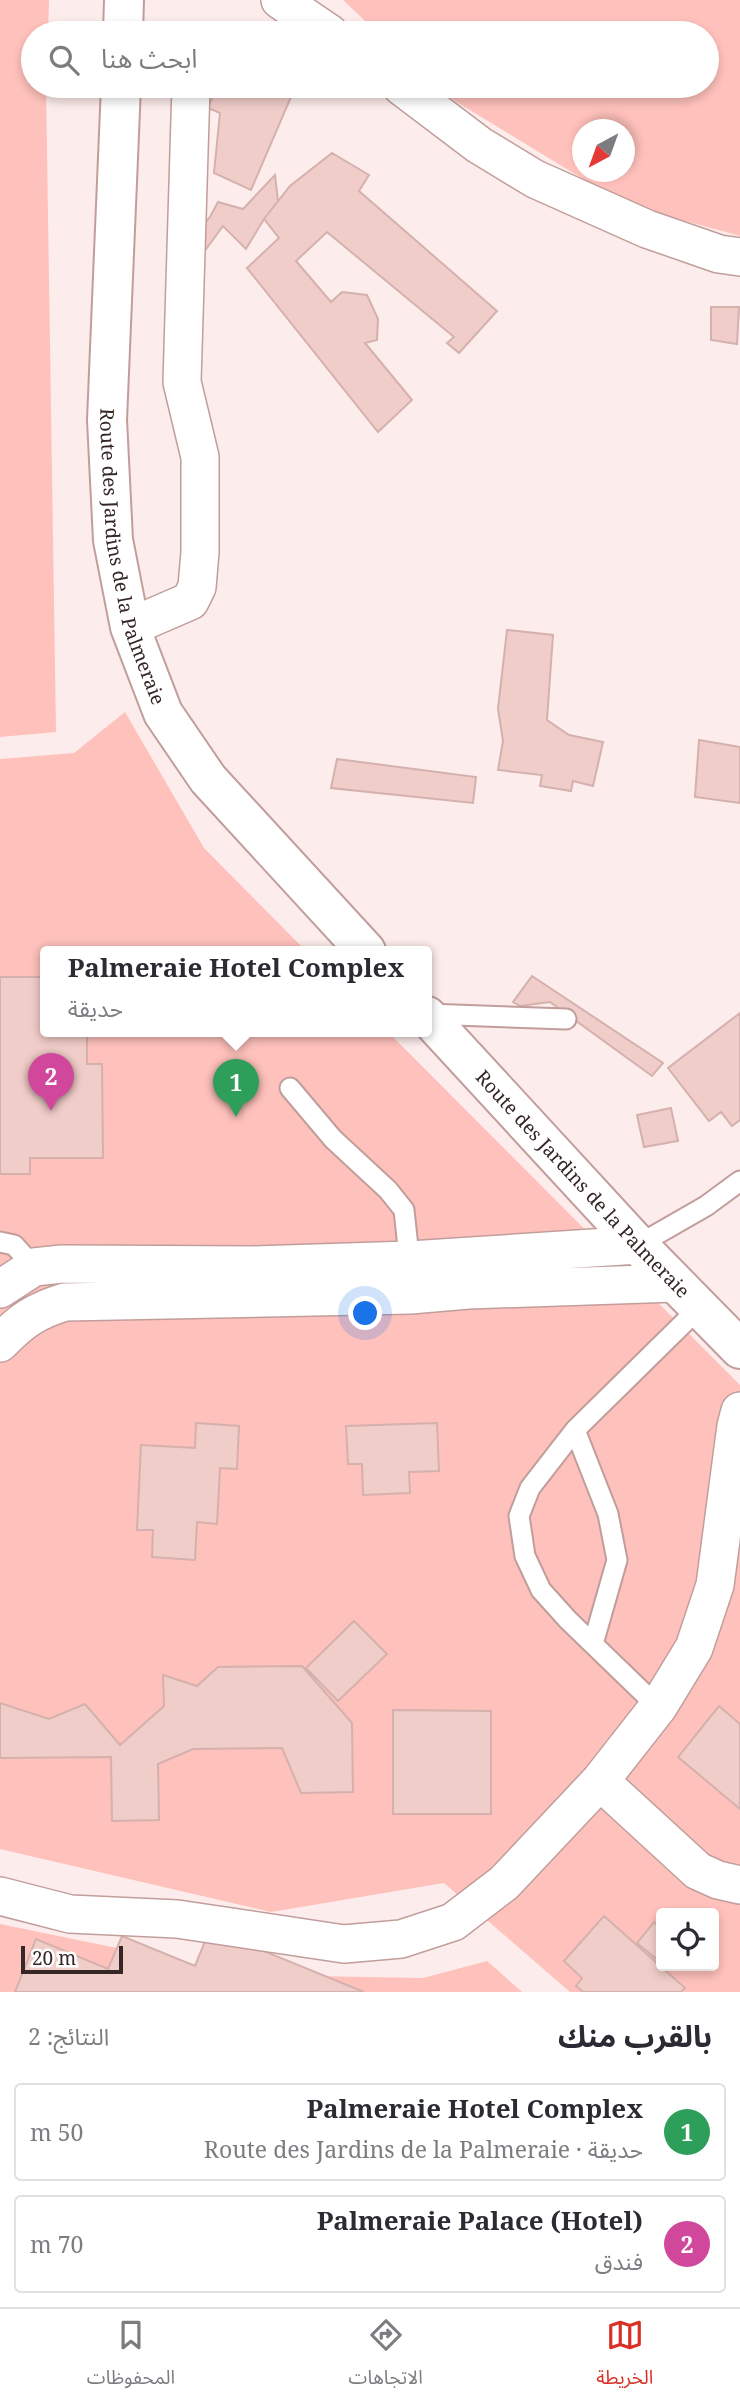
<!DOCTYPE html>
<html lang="ar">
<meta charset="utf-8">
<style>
body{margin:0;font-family:"Noto Serif","Noto Sans Arabic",serif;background:#f7f7f7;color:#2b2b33;direction:rtl}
.controls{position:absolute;right:21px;bottom:21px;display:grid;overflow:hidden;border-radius:7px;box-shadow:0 4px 10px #0003}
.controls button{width:63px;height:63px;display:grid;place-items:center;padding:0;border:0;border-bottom:2px solid #e1e1e2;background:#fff;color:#2b2b33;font:35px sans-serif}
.compass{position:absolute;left:572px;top:119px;width:63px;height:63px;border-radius:50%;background:#fff;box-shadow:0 4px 10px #0003;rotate:221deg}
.scale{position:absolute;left:21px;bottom:18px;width:102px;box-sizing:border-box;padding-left:7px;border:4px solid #352726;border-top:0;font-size:19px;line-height:24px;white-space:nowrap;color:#352726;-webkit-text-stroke:5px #fefefe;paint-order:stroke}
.you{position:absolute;left:366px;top:1314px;width:24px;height:24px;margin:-18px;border:5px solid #fff;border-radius:50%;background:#1a73e8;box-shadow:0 0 0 10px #1a73e833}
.badge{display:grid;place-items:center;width:46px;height:46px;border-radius:50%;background:#d93025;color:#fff;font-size:23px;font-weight:700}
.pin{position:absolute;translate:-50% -58px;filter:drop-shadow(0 2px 4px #0008)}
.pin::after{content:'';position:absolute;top:37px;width:24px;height:21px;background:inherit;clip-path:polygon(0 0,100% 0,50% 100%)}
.popup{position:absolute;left:40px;top:946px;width:392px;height:91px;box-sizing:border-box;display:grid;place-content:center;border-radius:7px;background:#fff;filter:drop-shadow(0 2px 5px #0005);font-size:23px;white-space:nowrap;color:#7c7c81}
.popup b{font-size:26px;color:#2b2b33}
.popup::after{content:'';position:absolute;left:50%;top:100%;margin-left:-14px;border:14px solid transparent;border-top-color:#fff}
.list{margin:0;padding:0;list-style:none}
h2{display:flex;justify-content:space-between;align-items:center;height:91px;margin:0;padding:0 28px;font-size:30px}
h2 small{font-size:23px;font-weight:400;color:#7c7c81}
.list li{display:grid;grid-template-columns:46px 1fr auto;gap:21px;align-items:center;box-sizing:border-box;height:98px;margin:0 14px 14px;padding:0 14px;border:2px solid #e1e1e2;border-radius:7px}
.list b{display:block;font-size:26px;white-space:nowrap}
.list p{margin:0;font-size:23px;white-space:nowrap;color:#7c7c81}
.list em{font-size:23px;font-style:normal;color:#7c7c81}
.icon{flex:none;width:38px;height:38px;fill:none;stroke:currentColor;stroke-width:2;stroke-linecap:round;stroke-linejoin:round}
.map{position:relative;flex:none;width:740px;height:1992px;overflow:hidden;direction:ltr}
.search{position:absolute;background:#fff;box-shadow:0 4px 10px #0003;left:21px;right:21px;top:21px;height:77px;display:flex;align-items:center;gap:18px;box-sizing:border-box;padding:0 24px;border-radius:38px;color:#7c7c81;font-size:26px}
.sheet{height:315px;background:#fff}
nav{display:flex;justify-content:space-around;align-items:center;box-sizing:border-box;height:98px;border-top:2px solid #e1e1e2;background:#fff;font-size:19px;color:#7c7c81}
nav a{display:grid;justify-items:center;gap:4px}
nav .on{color:#d93025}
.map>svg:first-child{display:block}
.green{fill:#ffc1bb;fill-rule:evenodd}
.building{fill:#f1cdc9;stroke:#d4b1ad;stroke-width:2}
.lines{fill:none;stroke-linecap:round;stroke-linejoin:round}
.lane-casing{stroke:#c19e9b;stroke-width:23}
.street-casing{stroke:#c19e9b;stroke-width:40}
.secondary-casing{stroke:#c19e9b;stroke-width:42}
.lane{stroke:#fff;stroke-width:19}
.street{stroke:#fff;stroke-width:37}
.secondary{stroke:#fff;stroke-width:38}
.labels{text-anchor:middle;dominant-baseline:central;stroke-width:5;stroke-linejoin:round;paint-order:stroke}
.street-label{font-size:19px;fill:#352726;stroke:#fefefe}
</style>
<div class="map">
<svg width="740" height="1992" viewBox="0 0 740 1992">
<rect width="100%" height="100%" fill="#fceceb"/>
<path class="green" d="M 0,0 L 49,0 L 48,33 L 33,33 L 33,86 L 46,86 L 56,732 L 0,737 Z
M 343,0 L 740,0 L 740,236 L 624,204 L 442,93 L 434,86 L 707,86 L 707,33 L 378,33 ZM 582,130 L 624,130 L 624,172 L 582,172 Z
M 125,712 L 204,848 L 306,951 L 45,951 L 45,1031 L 387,1031 L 740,1385 L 740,1992 L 570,1992 L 444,1883 L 271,1912 L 0,1849 L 0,759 L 74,753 ZM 661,1913 L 714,1913 L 714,1966 L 661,1966 Z
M 0,1924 L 248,1975 L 423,1978 L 487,1961 L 522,1992 L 0,1992 Z"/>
<path class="building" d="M 217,86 L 265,86 L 291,97 L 251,190 L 214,173 L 220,113 L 208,108 Z
M 332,153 L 369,175 L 359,191 L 497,311 L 459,353 L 447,343 L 454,337 L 327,232 L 296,261 L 331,302 L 342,292 L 367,295 L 378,319 L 377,340 L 365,343 L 412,400 L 378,432 L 247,268 L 279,238 L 264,219 L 290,186 Z
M 275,175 L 278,201 L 264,219 L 246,249 L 223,226 L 204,252 L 192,238 L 210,217 L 218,202 L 243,209 Z
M 711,307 L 739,307 L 737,344 L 711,340 Z
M 507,630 L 553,635 L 547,720 L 569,735 L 603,742 L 593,786 L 573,781 L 571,791 L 540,786 L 542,775 L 498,770 L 503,741 L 498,709 Z
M 699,740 L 740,747 L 740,803 L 695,797 Z
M 337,759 L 476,777 L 473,803 L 331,788 Z
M 532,976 L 663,1063 L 652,1076 L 550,1002 L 520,1006 L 513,1002 Z
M 0,977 L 45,977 L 45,1031 L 87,1031 L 87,1064 L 102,1064 L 103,1158 L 30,1158 L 30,1174 L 0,1174 Z
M 740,1013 L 740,1120 L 732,1126 L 721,1112 L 709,1121 L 668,1068 Z
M 671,1108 L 678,1141 L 644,1147 L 637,1115 Z
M 196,1423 L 239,1426 L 237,1469 L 220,1468 L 217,1524 L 197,1522 L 195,1560 L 152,1557 L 153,1530 L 137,1530 L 141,1445 L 195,1448 Z
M 437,1423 L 439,1471 L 409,1472 L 410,1493 L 363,1495 L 362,1464 L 348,1464 L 346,1426 Z
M 354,1621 L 387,1654 L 338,1701 L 306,1668 Z
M 302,1666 L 352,1723 L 353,1792 L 301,1793 L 282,1748 L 193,1749 L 158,1764 L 159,1820 L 112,1821 L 111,1757 L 0,1758 L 0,1703 L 49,1719 L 85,1704 L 120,1745 L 164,1706 L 163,1675 L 197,1686 L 218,1667 Z
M 719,1706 L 740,1724 L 740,1809 L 678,1757 Z
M 393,1710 L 491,1711 L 491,1814 L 393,1814 Z
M 604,1916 L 685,1988 L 681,1992 L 583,1992 L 576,1986 L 582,1978 L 564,1961 Z
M 654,1922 L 661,1928 L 661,1956 L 658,1960 L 637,1943 Z
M 210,1929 L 364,1992 L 15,1992 L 36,1939 L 108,1969 L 122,1936 L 195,1966 Z"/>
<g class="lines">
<defs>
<path id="lane" d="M 427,1014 L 566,1019
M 290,1088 L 333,1139 L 388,1190 L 404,1210 L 410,1266
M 0,1242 L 14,1245 L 34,1267
M 638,1245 L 706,1206 L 740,1181
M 575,1430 L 608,1514 L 617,1560 L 593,1644
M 658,1707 L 568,1620 L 541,1590 L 525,1556 L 519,1516 L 530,1488 L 575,1430 L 699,1308"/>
<path id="street" d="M 280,0 L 329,33
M 401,86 L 479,145 L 535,179 L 647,229 L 719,254 L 740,257
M 130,627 L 190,601 L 197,587 L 200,552 L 200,457 L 182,382 L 191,86
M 0,1289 L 34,1267 L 62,1264 L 252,1265 L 410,1260 L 638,1245
M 0,1343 C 21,1321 35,1311 65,1302 L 410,1295 L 468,1290 L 675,1283
M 600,1781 L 698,1871 L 718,1880 L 740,1885
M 0,1896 L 70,1914 L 177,1919 L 344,1944 L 401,1939 L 453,1922 L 504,1883 L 600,1781 L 658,1707 L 694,1648 L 715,1585 L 736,1426 L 740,1411"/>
<g id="secondary">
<path d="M 123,33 L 124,0"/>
<path id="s1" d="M 121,86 L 107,420 L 113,540 L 130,627 L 163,713 L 208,779 L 366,951"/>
<path id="s2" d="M 427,1016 L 638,1245 L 740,1349"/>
</g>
</defs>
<use href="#lane" class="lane-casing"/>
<use href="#street" class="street-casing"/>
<use href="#secondary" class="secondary-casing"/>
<use href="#lane" class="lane"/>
<use href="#street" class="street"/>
<use href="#secondary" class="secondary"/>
</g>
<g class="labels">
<g class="street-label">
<text stroke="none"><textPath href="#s1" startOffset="474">Route des Jardins de la Palmeraie</textPath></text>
<text stroke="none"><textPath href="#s2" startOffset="229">Route des Jardins de la Palmeraie</textPath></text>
</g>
</g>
</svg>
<div class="controls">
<button><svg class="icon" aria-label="locate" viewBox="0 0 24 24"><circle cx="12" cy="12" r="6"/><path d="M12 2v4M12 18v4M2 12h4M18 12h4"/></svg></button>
</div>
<svg class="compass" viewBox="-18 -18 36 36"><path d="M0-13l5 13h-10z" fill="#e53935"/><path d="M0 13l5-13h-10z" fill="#7c7c81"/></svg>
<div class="scale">20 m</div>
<div class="you"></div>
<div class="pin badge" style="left:236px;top:1117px;background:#2e9e5b">1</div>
<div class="popup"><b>Palmeraie Hotel Complex</b>حديقة</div>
<div class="pin badge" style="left:51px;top:1111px;background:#d1479c">2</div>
<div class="search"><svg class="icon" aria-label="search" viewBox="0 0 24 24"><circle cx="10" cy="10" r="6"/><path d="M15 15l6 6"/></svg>ابحث هنا</div>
</div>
<section class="sheet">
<h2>بالقرب منك<small>النتائج: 2</small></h2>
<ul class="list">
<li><span class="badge" style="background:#2e9e5b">1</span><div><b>Palmeraie Hotel Complex</b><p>حديقة · Route des Jardins de la Palmeraie</p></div><em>50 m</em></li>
<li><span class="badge" style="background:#d1479c">2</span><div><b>(Hotel) Palmeraie Palace</b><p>فندق</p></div><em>70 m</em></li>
</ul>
</section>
<nav>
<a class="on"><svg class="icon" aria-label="map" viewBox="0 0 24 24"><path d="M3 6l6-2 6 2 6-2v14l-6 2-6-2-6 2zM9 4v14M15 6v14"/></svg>الخريطة</a>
<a><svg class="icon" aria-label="directions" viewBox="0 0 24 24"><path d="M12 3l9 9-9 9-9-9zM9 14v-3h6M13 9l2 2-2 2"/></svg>الاتجاهات</a>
<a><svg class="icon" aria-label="saved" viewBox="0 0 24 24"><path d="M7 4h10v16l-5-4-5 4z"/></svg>المحفوظات</a>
</nav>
